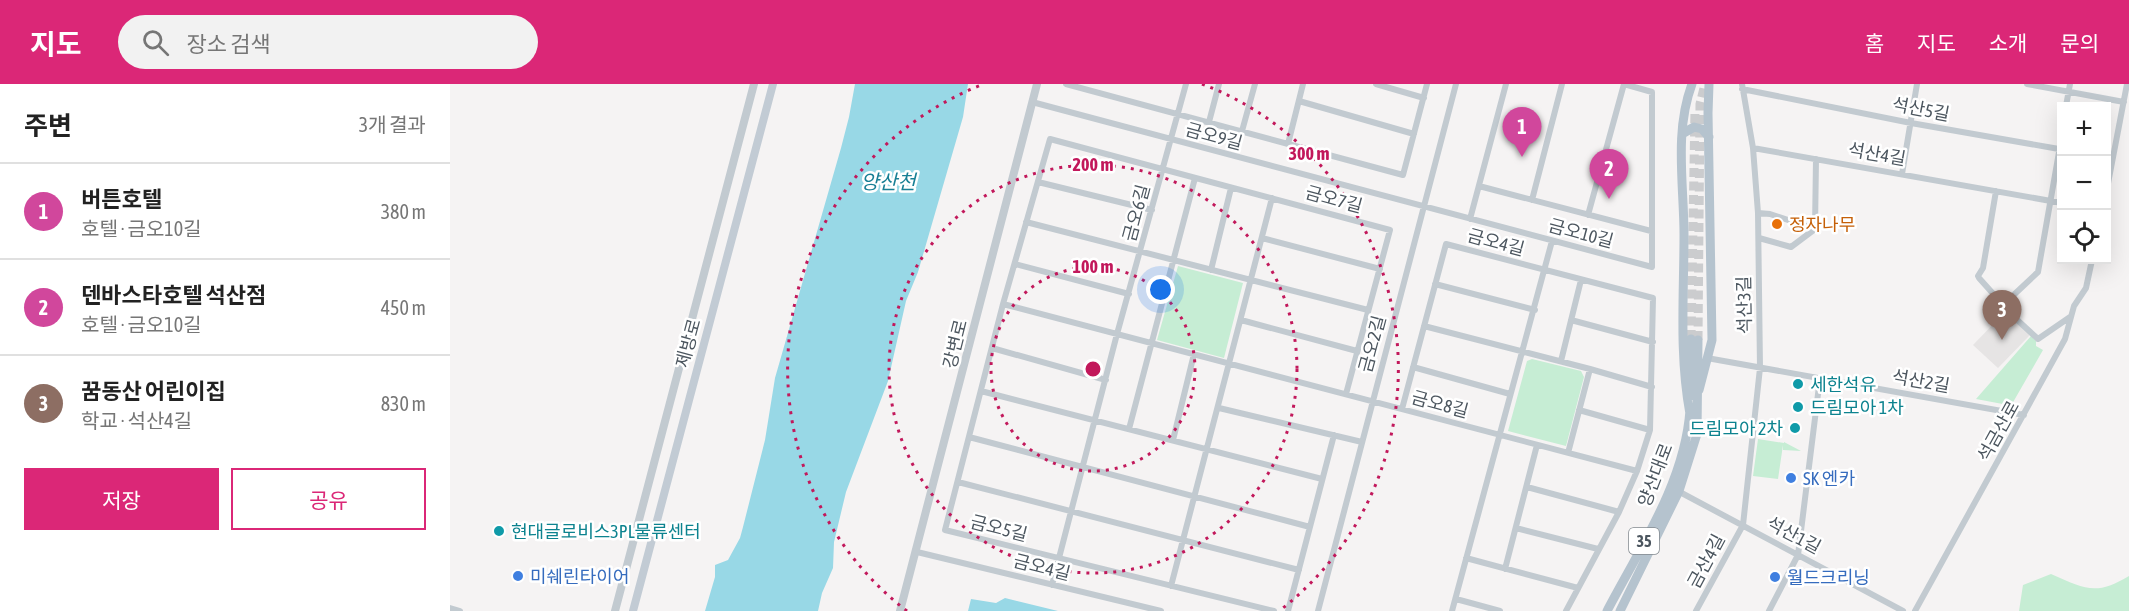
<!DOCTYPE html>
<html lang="ko">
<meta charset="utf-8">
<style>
body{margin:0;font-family:"Asap Condensed","Noto Sans KR",sans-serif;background:#f2f2f2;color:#222}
.controls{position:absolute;right:18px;top:18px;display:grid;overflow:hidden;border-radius:0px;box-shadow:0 6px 24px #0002}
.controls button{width:54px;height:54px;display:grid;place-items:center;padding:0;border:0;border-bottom:2px solid #e0e0e0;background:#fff;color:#222;font:30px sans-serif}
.you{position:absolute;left:711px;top:206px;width:21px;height:21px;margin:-15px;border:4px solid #fff;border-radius:50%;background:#1a73e8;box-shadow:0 0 0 9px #1a73e833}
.badge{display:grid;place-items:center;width:39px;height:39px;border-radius:50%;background:#db2777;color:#fff;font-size:20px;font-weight:700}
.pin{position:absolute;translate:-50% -50px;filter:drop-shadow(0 2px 3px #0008)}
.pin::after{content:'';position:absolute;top:32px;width:21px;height:18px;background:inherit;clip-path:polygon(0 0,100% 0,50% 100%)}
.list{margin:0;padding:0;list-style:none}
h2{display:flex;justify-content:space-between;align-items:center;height:78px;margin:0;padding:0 24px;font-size:26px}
h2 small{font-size:20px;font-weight:400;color:#767676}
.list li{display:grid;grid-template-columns:39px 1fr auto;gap:18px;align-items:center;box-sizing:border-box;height:96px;padding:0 24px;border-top:2px solid #e0e0e0}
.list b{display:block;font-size:22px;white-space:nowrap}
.list p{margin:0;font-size:20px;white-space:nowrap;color:#767676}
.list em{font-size:20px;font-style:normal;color:#767676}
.actions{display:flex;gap:12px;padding:18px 24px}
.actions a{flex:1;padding:14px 0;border:2px solid #db2777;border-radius:0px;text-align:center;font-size:21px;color:#db2777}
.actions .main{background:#db2777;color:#fff}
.icon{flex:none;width:33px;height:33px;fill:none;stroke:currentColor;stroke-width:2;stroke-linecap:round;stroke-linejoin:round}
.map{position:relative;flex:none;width:1679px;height:527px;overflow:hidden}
header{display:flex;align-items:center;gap:36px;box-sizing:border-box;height:84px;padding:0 30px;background:#db2777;color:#fff}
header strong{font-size:28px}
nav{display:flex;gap:33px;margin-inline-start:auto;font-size:21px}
.search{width:420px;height:54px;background:#f2f2f2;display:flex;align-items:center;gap:15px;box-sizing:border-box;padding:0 21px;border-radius:33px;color:#767676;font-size:22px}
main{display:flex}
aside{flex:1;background:#fff}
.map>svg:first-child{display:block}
.education{fill:#e6e4e4}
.green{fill:#c6edd4}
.water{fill:#98d8e6}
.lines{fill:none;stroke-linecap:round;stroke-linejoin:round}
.primary-tunnel{stroke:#cbccce;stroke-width:9;stroke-dasharray:9 4.5;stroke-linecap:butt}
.minor{stroke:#c2cad0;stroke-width:6}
.tertiary{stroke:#c2cad0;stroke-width:8}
.secondary{stroke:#c2cbd4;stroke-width:8}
.primary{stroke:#b5c3ce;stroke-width:9}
.ring{fill:none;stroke:#c2185b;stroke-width:3;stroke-dasharray:3 6}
.food-dot{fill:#e8710a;stroke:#fff;stroke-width:2}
.culture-dot{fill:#0f9aa8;stroke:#fff;stroke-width:2}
.shop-dot{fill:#3f7fe0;stroke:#fff;stroke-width:2}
.labels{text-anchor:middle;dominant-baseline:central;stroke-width:5;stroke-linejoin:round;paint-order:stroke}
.shield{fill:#fff;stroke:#82898f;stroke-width:1.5}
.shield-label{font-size:16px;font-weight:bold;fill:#4c565f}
.street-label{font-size:18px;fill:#4c565f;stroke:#fff}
.food-label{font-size:18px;fill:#c56008;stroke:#fff;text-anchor:start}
.culture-label{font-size:18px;fill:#0d838f;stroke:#fff;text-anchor:start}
.shop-label{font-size:18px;fill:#366cbe;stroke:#fff;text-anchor:start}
.water-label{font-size:20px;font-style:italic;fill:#187f95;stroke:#fff}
.centre{fill:#c2185b;stroke:#fff;stroke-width:3}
.ring-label{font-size:18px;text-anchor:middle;font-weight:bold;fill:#c2185b;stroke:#fff;stroke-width:5;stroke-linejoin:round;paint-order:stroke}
</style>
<header>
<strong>지도</strong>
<div class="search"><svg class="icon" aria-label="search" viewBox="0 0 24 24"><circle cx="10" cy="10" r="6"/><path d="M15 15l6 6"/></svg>장소 검색</div>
<nav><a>홈</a><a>지도</a><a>소개</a><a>문의</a></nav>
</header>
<main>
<aside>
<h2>주변<small>3개 결과</small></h2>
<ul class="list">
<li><span class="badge" style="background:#d1479c">1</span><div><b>버튼호텔</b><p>호텔 · 금오10길</p></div><em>380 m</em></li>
<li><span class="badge" style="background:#d1479c">2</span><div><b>덴바스타호텔 석산점</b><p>호텔 · 금오10길</p></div><em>450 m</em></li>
<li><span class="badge" style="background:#8d6e63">3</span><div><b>꿈동산 어린이집</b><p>학교 · 석산4길</p></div><em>830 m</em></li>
</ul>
<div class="actions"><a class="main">저장</a><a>공유</a></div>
</aside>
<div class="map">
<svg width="1679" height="527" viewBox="0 0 1679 527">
<rect width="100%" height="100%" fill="#f5f3f3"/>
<path class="education" d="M 1557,226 L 1580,251 L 1548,284 L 1523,261 Z"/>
<path class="green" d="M 728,182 L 793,199 L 774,274 L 707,256 Z
M 1581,252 L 1586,257 L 1586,262 L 1593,266 L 1562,320 L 1558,321 L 1526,315 Z
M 1082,275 L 1131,287 L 1134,293 L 1116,362 L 1058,347 L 1077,277 Z
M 1308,355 L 1334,359 L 1334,358 L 1351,367 L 1333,366 L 1333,361 L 1328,395 L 1303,392 Z
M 1601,490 C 1635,505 1646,512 1679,492 L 1679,527 L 1569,527 L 1573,501 Z"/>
<path class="water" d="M 405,0 L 518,0 L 513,33 L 468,188 L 456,217 L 438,297 L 396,408 L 384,458 L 383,484 L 372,509 L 368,527 L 255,527 L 265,493 L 265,481 L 278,476 L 290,454 L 293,443 L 315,356 L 325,294 L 391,64 L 399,33 Z
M 555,514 L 608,527 L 518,527 L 521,515 L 546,519 Z"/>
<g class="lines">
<path class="primary-tunnel" d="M 1241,255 L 1245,26
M 1248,256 L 1250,20 L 1255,0"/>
<path class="minor" d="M 616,0 L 953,91 L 977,0
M 926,0 L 974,14
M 1577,0 L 1674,18
M 1292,5 L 1461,39 L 1609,65
M 849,17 L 964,50
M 582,18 L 1202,183 L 1202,8 L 1174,0
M 1616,22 L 1620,0
M 759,38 L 769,0
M 792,47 L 805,0
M 838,60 L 853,0
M 1303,64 L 1612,119
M 1452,90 L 1467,0
M 588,98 L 702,126
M 1029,102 L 1201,147
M 1546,107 L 1533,184 L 1528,192 L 1529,194 L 1564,233 L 1588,255 L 1620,233
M 1656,110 L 1677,0
M 1082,116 L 1112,0
M 1308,129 L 1320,130 L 1365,145
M 1138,131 L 1174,0
M 1020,135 L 1056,0
M 576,138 L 918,226
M 1365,145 L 1366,75
M 812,154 L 930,185
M 1309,154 L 1341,163 L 1365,145
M 565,180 L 679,210
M 761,186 L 781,104
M 985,200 L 1085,226
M 553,220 L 1187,387
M 1554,220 L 1588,188 L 1612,51
M 791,236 L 907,267
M 1121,236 L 1203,258
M 974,242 L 1140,285 L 1202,303
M 542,264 L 656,296
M 1257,274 L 1574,331
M 1111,277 L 1131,196
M 963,283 L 1060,310
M 531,307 L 872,395
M 769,324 L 912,358
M 952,325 L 996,160 L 1203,214 L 1200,346 L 1187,387 L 1169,428 L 1116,527
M 1129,326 L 1200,346
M 679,345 L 745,94
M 519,353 L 860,443
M 723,356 L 744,270
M 1118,369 L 1140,285
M 508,398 L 849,486
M 1077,403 L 1169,428
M 1226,406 L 1453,527
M 1066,444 L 1148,465
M 467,468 L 711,527
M 1016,474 L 1128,504
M 1055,485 L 1087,361
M 602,501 L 667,250 L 736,0
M 721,502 L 822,114
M 1006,515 L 1050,527
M 0,524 L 10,527
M 824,527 L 495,446 L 553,220 L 600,55 L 940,146 L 896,310
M 838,527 L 884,351
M 868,527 L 1006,0
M 1002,527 L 1102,157
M 1246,527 L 1293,441 L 1310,284 L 1308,129 L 1303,64 L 1292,0
M 1319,527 L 1348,471 L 1370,294
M 1465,527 L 1615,255 L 1624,222 L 1636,204 L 1642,176"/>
<path class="tertiary" d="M 165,527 L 304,0
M 450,527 L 587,0"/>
<path class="secondary" d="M 183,527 L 323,0"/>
<path class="primary" d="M 1232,50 L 1244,43 L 1252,45 L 1259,53
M 1241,255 L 1241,312
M 1249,306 L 1262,256 L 1258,29 L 1259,0
M 1240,330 C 1229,271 1234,211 1234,151 C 1234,101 1224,48 1242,0
M 1157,527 C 1190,464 1235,398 1240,326
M 1170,527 L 1229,407 L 1247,350 L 1248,256"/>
</g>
<g class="ring">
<circle cx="643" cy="285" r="102"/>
<circle cx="643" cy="285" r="204"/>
<path d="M457 527A305 305 0 0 1 534 0M752 0A305 305 0 0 1 829 527"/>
</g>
<circle class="food-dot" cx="1327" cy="140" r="6"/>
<g class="culture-dot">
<circle cx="1348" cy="300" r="6"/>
<circle cx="1348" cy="323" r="6"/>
<circle cx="1345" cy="344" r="6"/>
<circle cx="49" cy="447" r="6"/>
</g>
<g class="shop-dot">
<circle cx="1341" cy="394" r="6"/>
<circle cx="68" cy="492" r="6"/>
<circle cx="1325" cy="493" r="6"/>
</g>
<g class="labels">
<rect class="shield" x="1179" y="444" width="30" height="26" rx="4.5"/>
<g class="shield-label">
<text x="1194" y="457">35</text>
</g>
<g class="street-label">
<text transform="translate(1471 25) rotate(11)">석산5길</text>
<text transform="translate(764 52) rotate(15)">금오9길</text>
<text transform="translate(1427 70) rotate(10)">석산4길</text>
<text transform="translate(884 115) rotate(15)">금오7길</text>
<text transform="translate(686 129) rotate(-75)">금오6길</text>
<text transform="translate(1131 149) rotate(15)">금오10길</text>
<text transform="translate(1046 158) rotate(15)">금오4길</text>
<text transform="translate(1294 221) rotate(-91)">석산3길</text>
<text transform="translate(238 259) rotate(-75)">제방로</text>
<text transform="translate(505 260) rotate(-76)">강변로</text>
<text transform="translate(922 260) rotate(-75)">금오2길</text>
<text transform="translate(1471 297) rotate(10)">석산2길</text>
<text transform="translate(990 320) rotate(15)">금오8길</text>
<text transform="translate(1548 347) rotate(-61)">석금산로</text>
<text transform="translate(1205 391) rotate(-69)">양산대로</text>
<text transform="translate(549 444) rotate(14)">금오5길</text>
<text transform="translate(1344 451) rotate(28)">석산1길</text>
<text transform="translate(1256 477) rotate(-62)">금산4길</text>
<text transform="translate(592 483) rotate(14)">금오4길</text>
</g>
<g class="food-label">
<text x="1339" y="140">정자나무</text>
</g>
<g class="culture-label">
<text x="1360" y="300">세한석유</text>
<text x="1360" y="323">드림모아 1차</text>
<text x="1333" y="344" text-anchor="end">드림모아 2차</text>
<text x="61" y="447">현대글로비스3PL물류센터</text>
</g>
<g class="shop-label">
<text x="1353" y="394">SK 엔카</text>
<text x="80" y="492">미쉐린타이어</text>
<text x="1337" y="493">월드크리닝</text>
</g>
<g class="water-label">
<text x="438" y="97">양산천</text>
</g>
</g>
<circle cx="643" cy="285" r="9" class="centre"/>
<g class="ring-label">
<text x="859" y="76">300 m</text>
<text x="643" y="87">200 m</text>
<text x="643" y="189">100 m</text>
</g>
</svg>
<div class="controls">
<button>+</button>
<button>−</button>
<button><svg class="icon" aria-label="locate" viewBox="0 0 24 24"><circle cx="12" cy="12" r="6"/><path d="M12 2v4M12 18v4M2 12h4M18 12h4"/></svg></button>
</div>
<div class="you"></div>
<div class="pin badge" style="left:1072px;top:73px;background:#d1479c">1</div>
<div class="pin badge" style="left:1159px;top:115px;background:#d1479c">2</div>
<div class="pin badge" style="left:1552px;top:256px;background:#8d6e63">3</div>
</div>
</main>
